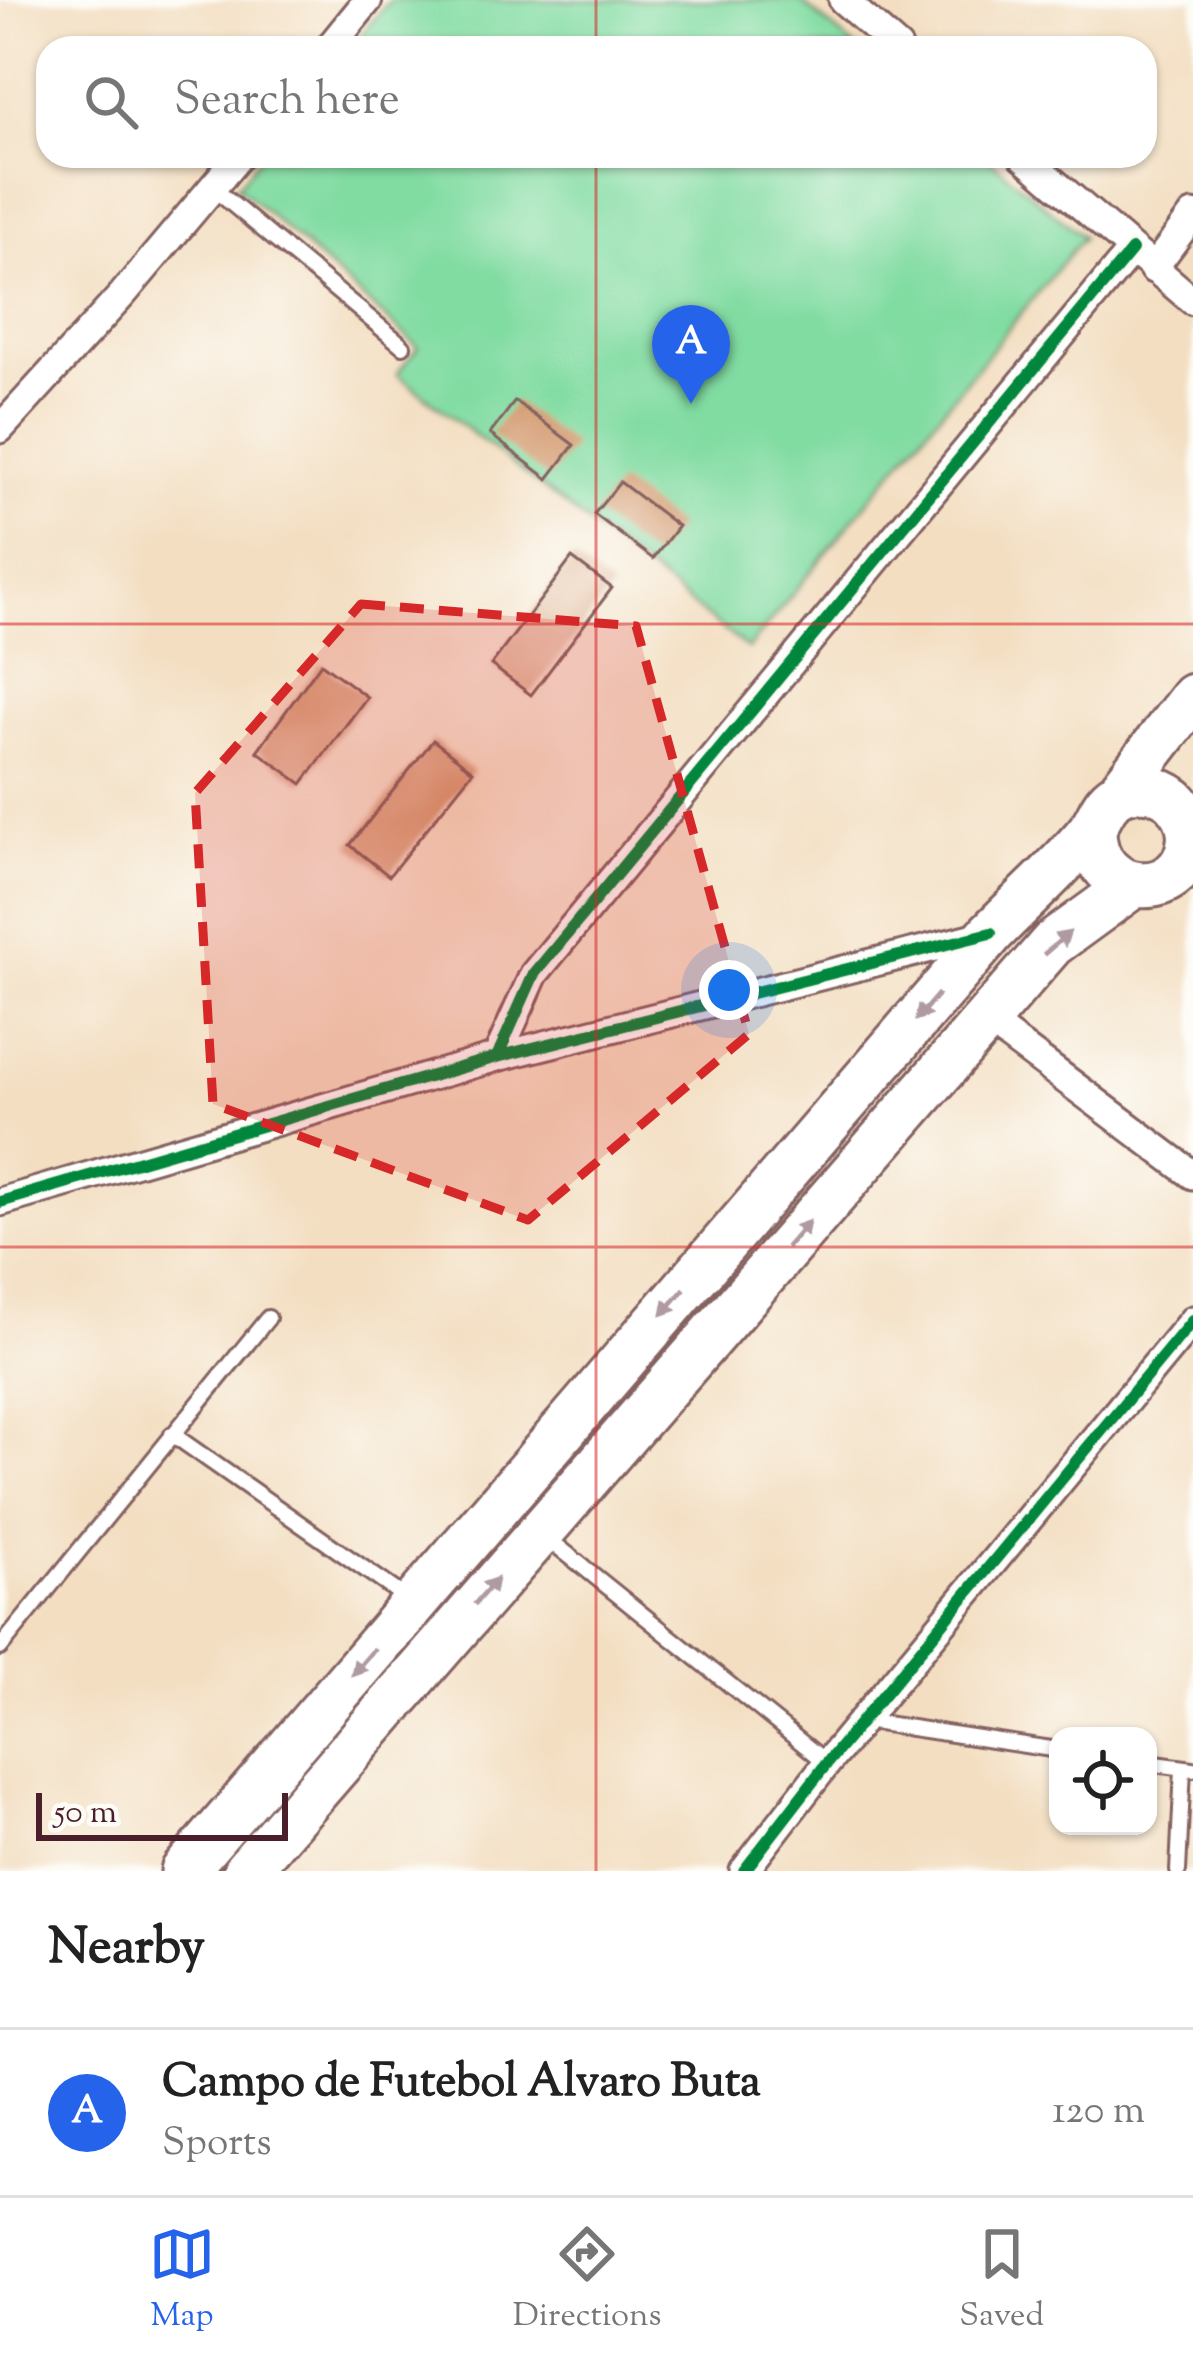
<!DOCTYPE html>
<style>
body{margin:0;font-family:"Sorts Mill Goudy",serif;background:#f2f2f2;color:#222}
.controls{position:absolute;right:36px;bottom:36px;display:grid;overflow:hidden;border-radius:24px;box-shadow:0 3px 9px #0004}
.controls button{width:108px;height:108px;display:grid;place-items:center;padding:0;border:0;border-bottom:3px solid #e0e0e0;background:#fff;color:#222;font:60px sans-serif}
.scale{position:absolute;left:36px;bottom:30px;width:252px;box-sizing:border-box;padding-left:12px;border:6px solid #4a1f2b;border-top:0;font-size:33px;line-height:42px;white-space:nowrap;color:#4a1f2b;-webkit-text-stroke:9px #fdfcf7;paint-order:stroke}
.you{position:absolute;left:729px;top:990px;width:42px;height:42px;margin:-30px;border:9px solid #fff;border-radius:50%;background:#1a73e8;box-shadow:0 0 0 18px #1a73e833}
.badge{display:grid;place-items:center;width:78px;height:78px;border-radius:50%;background:#2563eb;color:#fff;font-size:39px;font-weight:700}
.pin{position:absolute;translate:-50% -99px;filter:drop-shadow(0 3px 6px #0008)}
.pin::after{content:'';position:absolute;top:63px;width:42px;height:36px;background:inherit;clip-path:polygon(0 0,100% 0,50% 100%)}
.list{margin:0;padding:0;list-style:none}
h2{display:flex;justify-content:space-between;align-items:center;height:156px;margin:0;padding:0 48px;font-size:51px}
h2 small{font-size:39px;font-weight:400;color:#767676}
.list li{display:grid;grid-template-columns:78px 1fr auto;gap:36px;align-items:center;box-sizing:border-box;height:168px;padding:0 48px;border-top:3px solid #e0e0e0}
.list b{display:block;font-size:45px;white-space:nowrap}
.list p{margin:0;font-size:39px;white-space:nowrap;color:#767676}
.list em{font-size:39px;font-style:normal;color:#767676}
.icon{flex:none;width:66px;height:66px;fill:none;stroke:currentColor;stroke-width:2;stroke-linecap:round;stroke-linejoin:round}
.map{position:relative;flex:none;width:1193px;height:1871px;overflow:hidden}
.search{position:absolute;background:#fff;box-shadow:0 3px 9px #0004;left:36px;right:36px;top:36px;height:132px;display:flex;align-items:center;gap:30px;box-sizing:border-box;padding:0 42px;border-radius:36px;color:#767676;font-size:45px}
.sheet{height:324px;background:#fff}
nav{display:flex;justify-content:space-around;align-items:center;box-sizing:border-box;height:168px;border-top:3px solid #e0e0e0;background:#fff;font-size:33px;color:#767676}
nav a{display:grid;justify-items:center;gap:6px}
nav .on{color:#2563eb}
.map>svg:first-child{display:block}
.green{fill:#81dca2;stroke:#667e66;stroke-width:3}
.building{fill:#d2966b}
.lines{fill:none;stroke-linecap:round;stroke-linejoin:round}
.service-casing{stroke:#856260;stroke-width:20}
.minor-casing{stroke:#856260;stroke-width:33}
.primary-casing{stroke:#856260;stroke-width:51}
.service{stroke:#fff;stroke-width:14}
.minor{stroke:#fff;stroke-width:27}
.primary{stroke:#fff;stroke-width:45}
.cycleway-casing{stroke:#fdfcf7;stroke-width:20}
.cycleway{stroke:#00873e;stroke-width:12}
.oneway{fill:#ae9aa0}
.marked{fill:#d62828;fill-opacity:0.2;stroke:#d62828;stroke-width:9;stroke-dasharray:24 15;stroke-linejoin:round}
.grid{fill:none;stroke:#d62828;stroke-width:3;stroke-opacity:0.55}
</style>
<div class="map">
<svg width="1193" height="1871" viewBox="0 0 1193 1871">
<rect width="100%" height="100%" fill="#fdfcf7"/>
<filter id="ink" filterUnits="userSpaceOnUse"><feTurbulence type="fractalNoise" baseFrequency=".00833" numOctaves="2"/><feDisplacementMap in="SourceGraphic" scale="24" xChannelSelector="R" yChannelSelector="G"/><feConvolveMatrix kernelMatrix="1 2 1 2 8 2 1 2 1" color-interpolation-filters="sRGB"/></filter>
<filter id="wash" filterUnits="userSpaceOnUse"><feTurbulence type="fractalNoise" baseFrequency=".004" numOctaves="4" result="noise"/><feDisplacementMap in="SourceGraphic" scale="48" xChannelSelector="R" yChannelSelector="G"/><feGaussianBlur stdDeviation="2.7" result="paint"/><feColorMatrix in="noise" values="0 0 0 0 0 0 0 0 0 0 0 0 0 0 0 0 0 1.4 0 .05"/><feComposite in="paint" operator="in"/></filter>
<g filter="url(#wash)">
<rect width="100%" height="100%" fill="#f3dec1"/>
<path class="green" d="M 390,0 L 799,0 L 856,48 L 350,48 Z
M 261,156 L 985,156 L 1083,237 L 748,649 L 397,374 L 418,347 L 237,186 Z"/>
<g id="blocks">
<path class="building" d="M 515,401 L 574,445 L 548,479 L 490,434 Z
M 620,482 L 678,526 L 653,559 L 594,514 Z
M 572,558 L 612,588 L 531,695 L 491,665 Z
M 321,663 L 367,697 L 302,784 L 257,751 Z
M 433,740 L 473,771 L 389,876 L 350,845 Z"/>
</g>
</g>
<g filter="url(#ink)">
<use href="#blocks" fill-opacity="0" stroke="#856260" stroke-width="3"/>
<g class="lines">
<defs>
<path id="service" d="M 213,188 L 403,346
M 172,1434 L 409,1600
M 546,1537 L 827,1763
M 0,1648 L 268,1318
M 865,1721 L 1058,1750
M 1148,1763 L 1193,1769
M 1178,1871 L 1183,1768"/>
<path id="minor" d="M 843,0 L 898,48
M 329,48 L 368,0
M 1023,156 L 1193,301
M 1153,269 L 1193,215
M 0,429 L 123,294 L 239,156
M 985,1019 L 1193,1175
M 497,1057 L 534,974 L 1132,250
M 0,1202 L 497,1057 L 987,934
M 744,1871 L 827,1763 L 1193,1320"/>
<path id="primary" d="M 1119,793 L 1193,697
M 184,1871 L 991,933 C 1023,900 1059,869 1088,834 C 1101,819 1101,801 1122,792 C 1139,785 1159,788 1174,800 C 1185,811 1192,826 1190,842 C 1184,903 1092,899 1093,829
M 246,1871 L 1052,944 L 1133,885"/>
</defs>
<use href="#service" class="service-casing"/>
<use href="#minor" class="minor-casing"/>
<use href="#primary" class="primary-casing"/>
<use href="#service" class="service"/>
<use href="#minor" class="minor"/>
<use href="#primary" class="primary"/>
<defs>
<path id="cycleway" d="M 497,1057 L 534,974 L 1132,250
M 0,1202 L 497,1057 L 991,933
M 744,1871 L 827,1763 L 1193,1320"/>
</defs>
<use href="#cycleway" class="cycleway-casing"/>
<use href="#cycleway" class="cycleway"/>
</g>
<defs><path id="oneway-solid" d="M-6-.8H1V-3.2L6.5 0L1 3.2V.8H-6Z" transform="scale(3)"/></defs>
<g class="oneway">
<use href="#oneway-solid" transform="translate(1057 943) rotate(-41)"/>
<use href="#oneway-solid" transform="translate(927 1007) rotate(131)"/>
<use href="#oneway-solid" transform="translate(798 1234) rotate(-49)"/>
<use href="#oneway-solid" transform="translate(673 1302) rotate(131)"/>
<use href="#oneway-solid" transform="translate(486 1591) rotate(-49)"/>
<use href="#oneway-solid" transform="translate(363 1662) rotate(131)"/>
</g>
</g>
<path class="marked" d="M 361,604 L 636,626 L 749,1034 L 528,1220 L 213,1104 L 195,793 Z"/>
<path class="grid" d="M 596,0 L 596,48M 596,156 L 596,1871M 0,624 L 1193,624M 0,1247 L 1193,1247"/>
</svg>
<div class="controls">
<button><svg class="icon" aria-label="locate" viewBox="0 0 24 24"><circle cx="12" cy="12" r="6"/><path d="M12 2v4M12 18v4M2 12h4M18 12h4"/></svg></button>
</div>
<div class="scale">50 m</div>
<div class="you"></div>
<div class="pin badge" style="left:691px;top:404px">A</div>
<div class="search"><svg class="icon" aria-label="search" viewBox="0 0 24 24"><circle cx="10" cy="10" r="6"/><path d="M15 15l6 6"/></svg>Search here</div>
</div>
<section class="sheet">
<h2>Nearby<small></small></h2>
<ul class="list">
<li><span class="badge">A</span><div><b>Campo de Futebol Alvaro Buta</b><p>Sports</p></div><em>120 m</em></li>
</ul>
</section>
<nav>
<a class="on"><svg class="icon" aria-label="map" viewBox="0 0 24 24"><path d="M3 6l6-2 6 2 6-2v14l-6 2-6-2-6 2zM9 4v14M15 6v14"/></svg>Map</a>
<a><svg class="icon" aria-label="directions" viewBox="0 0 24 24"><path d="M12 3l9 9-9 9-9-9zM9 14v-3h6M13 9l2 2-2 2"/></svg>Directions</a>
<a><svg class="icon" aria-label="saved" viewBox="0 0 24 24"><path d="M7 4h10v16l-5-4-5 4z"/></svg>Saved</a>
</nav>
